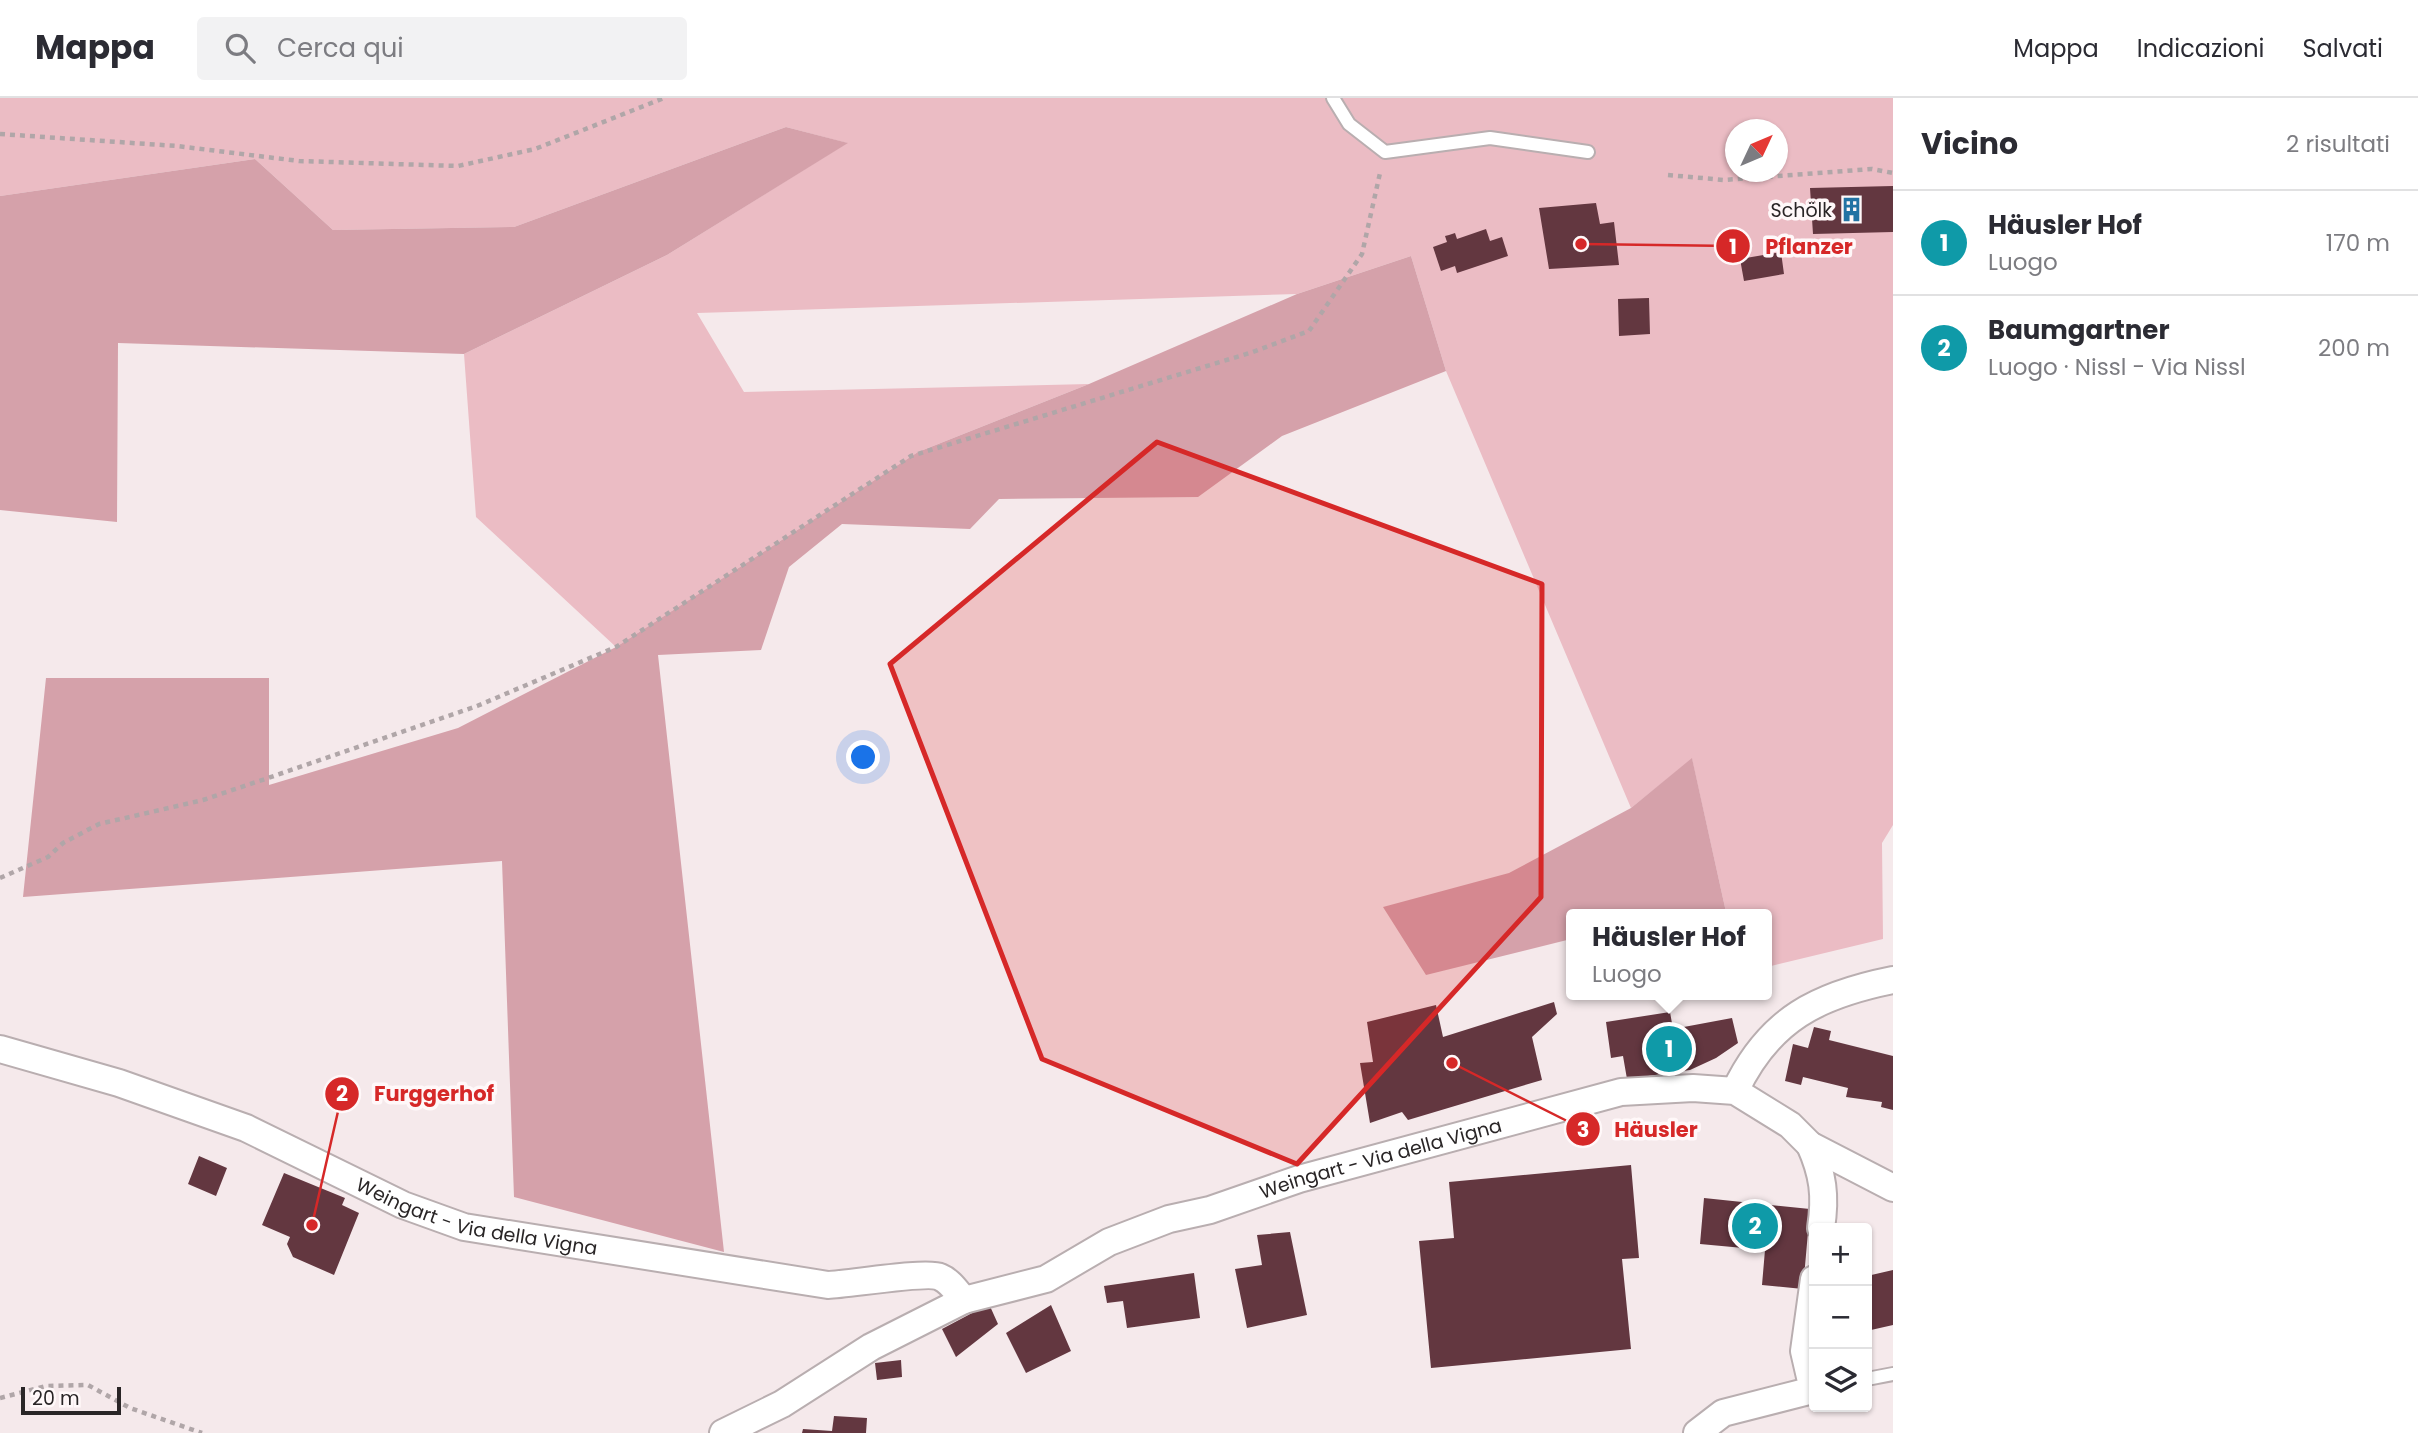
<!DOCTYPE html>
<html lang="it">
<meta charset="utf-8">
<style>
body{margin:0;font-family:Poppins,sans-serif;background:#f2f2f3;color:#2b2b33}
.controls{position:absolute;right:21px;bottom:21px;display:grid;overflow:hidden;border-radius:7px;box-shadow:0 2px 5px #0004}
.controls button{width:63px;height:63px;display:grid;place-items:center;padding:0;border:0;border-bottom:2px solid #e1e1e2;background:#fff;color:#2b2b33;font:35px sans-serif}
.compass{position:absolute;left:1725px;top:21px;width:63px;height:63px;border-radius:50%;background:#fff;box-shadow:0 2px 5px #0004;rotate:46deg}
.scale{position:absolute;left:21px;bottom:18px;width:100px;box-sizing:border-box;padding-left:7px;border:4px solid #292526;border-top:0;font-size:19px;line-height:24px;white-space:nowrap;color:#292526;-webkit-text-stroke:5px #fff8f9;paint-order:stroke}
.you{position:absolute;left:864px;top:660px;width:24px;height:24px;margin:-18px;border:5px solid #fff;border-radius:50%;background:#1a73e8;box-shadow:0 0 0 10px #1a73e833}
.badge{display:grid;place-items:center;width:46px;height:46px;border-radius:50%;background:#2273a4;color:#fff;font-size:23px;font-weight:700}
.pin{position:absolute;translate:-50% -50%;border:4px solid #fff;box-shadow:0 2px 7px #0006}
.popup{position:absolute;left:1566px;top:811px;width:206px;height:91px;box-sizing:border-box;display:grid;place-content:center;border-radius:7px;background:#fff;filter:drop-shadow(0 2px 5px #0005);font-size:23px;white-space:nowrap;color:#7c7c81}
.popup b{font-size:26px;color:#2b2b33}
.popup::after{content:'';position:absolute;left:50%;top:100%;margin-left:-14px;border:14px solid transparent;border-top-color:#fff}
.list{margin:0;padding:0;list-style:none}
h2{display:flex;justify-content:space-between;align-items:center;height:91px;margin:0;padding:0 28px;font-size:30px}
h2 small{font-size:23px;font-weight:400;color:#7c7c81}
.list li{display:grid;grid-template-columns:46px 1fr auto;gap:21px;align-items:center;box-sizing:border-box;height:105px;padding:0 28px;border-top:2px solid #e1e1e2}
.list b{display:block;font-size:26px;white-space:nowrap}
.list p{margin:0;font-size:23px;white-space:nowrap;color:#7c7c81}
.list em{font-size:23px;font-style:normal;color:#7c7c81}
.icon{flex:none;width:38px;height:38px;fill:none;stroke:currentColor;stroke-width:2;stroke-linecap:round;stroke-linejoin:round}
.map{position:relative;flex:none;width:1893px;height:1335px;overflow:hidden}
header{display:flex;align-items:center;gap:42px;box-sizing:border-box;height:98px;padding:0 35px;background:#fff;border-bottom:2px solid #e1e1e2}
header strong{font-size:33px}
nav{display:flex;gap:38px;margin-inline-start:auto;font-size:24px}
.search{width:490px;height:63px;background:#f2f2f3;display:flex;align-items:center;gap:18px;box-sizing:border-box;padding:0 24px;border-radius:7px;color:#7c7c81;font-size:26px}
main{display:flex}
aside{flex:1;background:#fff}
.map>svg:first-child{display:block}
.green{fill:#ebbcc4;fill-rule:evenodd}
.forest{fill:#d5a1aa}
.building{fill:#633740}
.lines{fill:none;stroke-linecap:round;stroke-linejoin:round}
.service-casing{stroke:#b9aeb0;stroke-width:16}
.minor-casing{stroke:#b9aeb0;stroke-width:30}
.path{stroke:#b0a6a8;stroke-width:4.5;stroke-dasharray:5 5;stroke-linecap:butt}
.service{stroke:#fff;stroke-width:12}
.minor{stroke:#fff;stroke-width:26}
.marked{fill:#d62828;fill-opacity:0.2;stroke:#d62828;stroke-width:5;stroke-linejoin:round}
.labels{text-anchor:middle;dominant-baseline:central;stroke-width:7;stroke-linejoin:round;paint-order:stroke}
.poi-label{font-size:19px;fill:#292526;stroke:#fff8f9;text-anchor:end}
.street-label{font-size:19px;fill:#292526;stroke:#fff8f9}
.leader{fill:none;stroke:#d62828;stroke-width:2.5}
.callout-dot{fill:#d62828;stroke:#fff8f9;stroke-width:2.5}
.mark-label{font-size:21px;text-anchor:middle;font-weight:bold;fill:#fff}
.callout-label{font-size:21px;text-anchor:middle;font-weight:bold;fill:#d62828;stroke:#fff8f9;stroke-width:7;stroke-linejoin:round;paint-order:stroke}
</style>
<header>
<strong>Mappa</strong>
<div class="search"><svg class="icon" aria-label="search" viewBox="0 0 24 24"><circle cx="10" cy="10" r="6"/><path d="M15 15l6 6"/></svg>Cerca qui</div>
<nav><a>Mappa</a><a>Indicazioni</a><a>Salvati</a></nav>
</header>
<main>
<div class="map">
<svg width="1893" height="1335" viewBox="0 0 1893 1335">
<rect width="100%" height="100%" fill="#f5e9eb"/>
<path class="green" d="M 0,0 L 1893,0 L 1893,727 L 1882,745 L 1883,841 L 1767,869 L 1767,816 L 1707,816 L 1726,814 L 1692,661 L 1631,710 L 1446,273 L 1411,158 L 1297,196 L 697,215 L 744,294 L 1089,286 L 918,354 L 616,549 L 476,419 L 464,256 L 667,157 L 847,45 L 786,29 L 514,129 L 333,132 L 255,61 L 0,98 ZM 1736,32 L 1778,32 L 1778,74 L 1736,74 Z"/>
<path class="forest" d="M 786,29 L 848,45 L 667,157 L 464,256 L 118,245 L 117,424 L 0,412 L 0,98 L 255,61 L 333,132 L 514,129 Z
M 1411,158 L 1446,273 L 1282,338 L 1198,399 L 999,401 L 970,431 L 842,426 L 789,469 L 761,552 L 658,557 L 724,1154 L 514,1099 L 502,763 L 23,799 L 46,580 L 269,580 L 269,687 L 458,630 L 616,549 L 918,354 L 1089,286 L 1297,196 Z
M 1692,660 L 1726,814 L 1571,816 L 1571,841 L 1426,877 L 1383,809 L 1509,775 L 1631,710 Z"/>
<path class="building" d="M 1893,88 L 1893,134 L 1813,136 L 1810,90 Z
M 1596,105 L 1600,126 L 1614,124 L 1619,167 L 1549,171 L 1539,110 Z
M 1486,131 L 1490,143 L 1502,139 L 1508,158 L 1457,175 L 1455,168 L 1441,173 L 1433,149 L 1447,144 L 1445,138 L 1449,137 L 1455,135 L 1457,141 Z
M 1781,154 L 1784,176 L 1744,183 L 1740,161 Z
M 1649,200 L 1650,236 L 1619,238 L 1618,201 Z
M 1554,904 L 1557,916 L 1532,939 L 1542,982 L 1408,1022 L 1402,1014 L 1370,1025 L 1360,965 L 1373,964 L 1367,924 L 1436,907 L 1443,939 Z
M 1670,914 L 1673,931 L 1732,920 L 1738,945 L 1716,960 L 1690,972 L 1627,981 L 1623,958 L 1611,960 L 1606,924 Z
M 1814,929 L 1831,933 L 1829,942 L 1893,958 L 1893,1012 L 1881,1009 L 1882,1004 L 1846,999 L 1848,990 L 1803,979 L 1801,987 L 1785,983 L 1793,946 L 1808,950 Z
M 199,1058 L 227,1070 L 216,1098 L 188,1086 Z
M 1631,1067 L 1639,1160 L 1622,1161 L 1631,1251 L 1431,1270 L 1419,1143 L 1454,1140 L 1449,1084 Z
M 284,1075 L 345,1100 L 342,1107 L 359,1115 L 334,1177 L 293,1159 L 287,1146 L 290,1139 L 262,1127 Z
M 1704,1100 L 1810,1111 L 1803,1191 L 1762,1187 L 1765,1152 L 1700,1146 Z
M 1290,1134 L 1307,1217 L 1247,1230 L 1235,1171 L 1262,1167 L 1257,1137 Z
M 1893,1172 L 1893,1227 L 1871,1232 L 1867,1215 L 1867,1178 Z
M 1194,1175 L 1200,1220 L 1127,1230 L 1123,1203 L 1107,1205 L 1104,1188 Z
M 989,1206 L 998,1226 L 956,1259 L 942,1231 Z
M 1051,1207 L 1071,1253 L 1026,1275 L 1006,1235 Z
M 901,1262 L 902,1279 L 877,1282 L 875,1265 Z
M 834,1318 L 867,1320 L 866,1335 L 802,1335 L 803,1331 L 832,1333 Z"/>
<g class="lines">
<defs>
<path id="service" d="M 1333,0 L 1349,26 L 1385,54 L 1490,40 L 1588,54
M 1867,1281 L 1893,1276"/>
<g id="minor">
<path id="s1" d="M 0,951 L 119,985 L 246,1030 L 403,1107 L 464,1129 L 828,1187 C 850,1186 927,1173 940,1179 C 950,1183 957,1194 964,1202"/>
<path d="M 1735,993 C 1769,921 1818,897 1893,882"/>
<path d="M 1810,1047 C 1823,1076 1826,1098 1821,1130"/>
<path id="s2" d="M 723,1335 L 782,1306 L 871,1249 L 964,1202 L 1046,1181 L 1109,1144 L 1169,1121 L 1210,1112 L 1299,1081 L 1621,994 L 1693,990 L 1735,993 L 1790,1027 L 1810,1047 L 1893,1090"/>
<path d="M 1697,1335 L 1723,1315 L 1813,1292 L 1804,1253 L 1814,1181"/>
</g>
</defs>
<use href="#service" class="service-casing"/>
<use href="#minor" class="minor-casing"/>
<path class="path" d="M 0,36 L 177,48 L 299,63 L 458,68 L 535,51 L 664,0
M 1668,77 L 1724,82 L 1872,71 L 1893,75
M 0,780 L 48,759 L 63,745 L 99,726 L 203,702 L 265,681 L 477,608 L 616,549 L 911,358 L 1253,254 L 1309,233 L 1362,156 L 1380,75
M 0,1300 L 46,1288 L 88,1287 L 130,1310 L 202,1335"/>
<use href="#service" class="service"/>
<use href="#minor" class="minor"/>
</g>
<path class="marked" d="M 1157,344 L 1542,486 L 1541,799 L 1297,1066 L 1042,961 L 890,566 Z"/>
<defs>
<symbol id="building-bare" viewBox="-9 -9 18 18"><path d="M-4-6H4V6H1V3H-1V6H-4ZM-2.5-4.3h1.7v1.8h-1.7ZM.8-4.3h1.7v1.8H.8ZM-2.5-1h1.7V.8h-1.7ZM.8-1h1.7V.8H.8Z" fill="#2273a4" stroke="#fff8f9" stroke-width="2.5" paint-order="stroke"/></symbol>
</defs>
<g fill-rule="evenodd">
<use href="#building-bare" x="1834" y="94" width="35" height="35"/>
</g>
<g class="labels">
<g class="poi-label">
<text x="1832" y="112">Schölk</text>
</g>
<g class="street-label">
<text stroke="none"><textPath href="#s2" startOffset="718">Weingart - Via della Vigna</textPath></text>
<text stroke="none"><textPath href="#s1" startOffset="508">Weingart - Via della Vigna</textPath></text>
</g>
</g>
<path class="leader" d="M1581 146L1733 148M312 1127L342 996M1452 965L1583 1031"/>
<g class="callout-dot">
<circle cx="1581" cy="146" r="7"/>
<circle cx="312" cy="1127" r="7"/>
<circle cx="1452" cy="965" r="7"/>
<circle cx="1733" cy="148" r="18"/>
<circle cx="342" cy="996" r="18"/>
<circle cx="1583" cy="1031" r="18"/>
</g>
<g class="mark-label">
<text x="1733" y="156">1</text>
<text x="342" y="1003">2</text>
<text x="1583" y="1039">3</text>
</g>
<g class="callout-label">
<text x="1809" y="156">Pflanzer</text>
<text x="434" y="1003">Furggerhof</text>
<text x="1656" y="1039">Häusler</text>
</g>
</svg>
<div class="controls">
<button>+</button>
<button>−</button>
<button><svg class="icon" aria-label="layers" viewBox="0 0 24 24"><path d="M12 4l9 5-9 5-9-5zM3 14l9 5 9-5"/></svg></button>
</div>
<svg class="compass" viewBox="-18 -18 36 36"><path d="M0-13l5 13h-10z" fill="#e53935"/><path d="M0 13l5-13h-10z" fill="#7c7c81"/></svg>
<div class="scale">20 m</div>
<div class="you"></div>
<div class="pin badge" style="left:1669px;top:951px;background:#0f9aa8">1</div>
<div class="popup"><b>Häusler Hof</b>Luogo</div>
<div class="pin badge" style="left:1755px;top:1128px;background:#0f9aa8">2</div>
</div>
<aside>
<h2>Vicino<small>2 risultati</small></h2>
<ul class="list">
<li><span class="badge" style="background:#0f9aa8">1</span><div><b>Häusler Hof</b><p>Luogo</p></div><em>170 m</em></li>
<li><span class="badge" style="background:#0f9aa8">2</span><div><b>Baumgartner</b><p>Luogo · Nissl - Via Nissl</p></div><em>200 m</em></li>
</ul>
</aside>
</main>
